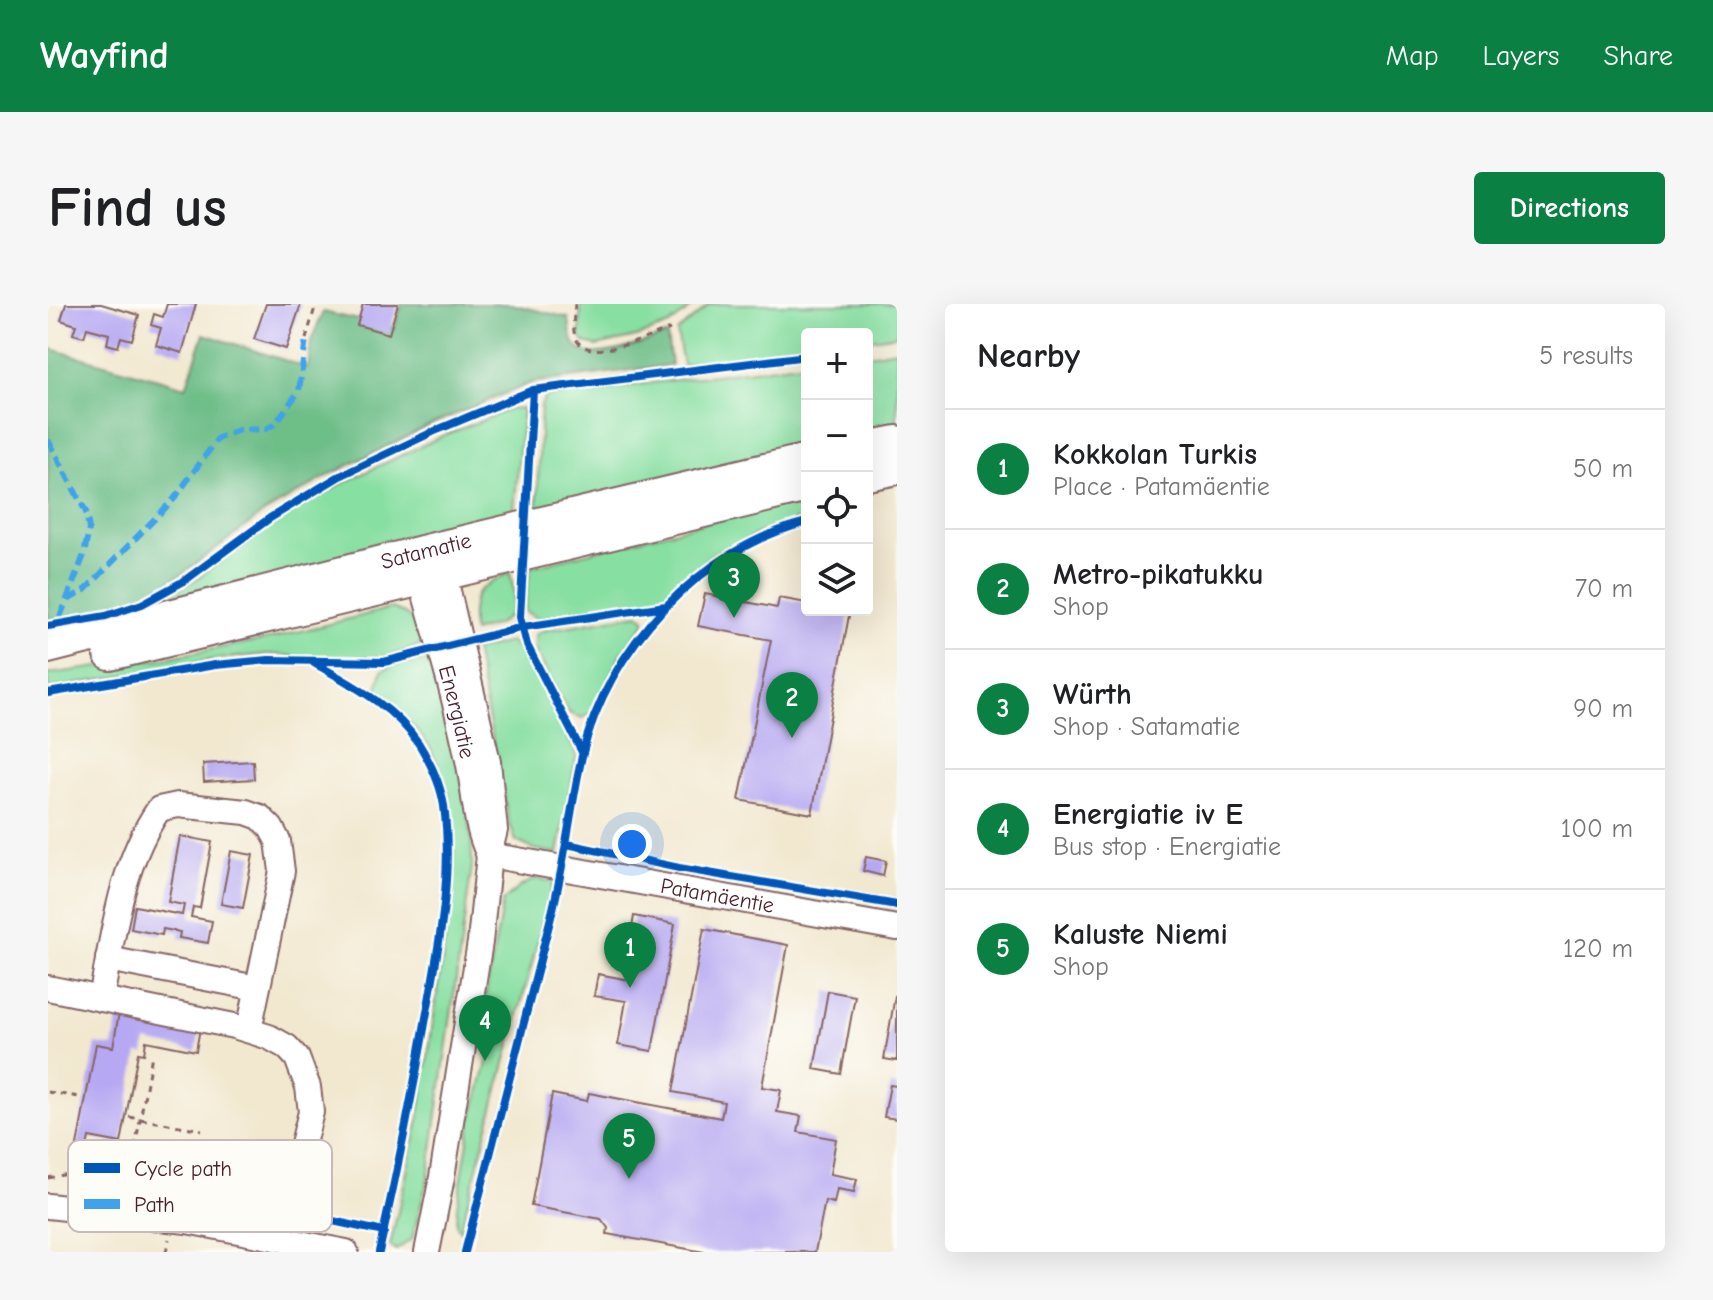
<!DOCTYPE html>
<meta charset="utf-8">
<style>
body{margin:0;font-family:"Comic Neue",sans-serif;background:#f6f6f6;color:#202124}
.controls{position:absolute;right:24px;top:24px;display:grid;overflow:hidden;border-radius:8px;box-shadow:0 8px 32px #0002}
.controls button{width:72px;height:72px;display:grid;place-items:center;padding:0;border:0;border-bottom:2px solid #e0e0e0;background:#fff;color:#202124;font:40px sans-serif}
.you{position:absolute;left:584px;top:540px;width:28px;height:28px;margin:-20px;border:6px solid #fff;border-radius:50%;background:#1a73e8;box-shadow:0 0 0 12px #1a73e833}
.badge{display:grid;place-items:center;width:52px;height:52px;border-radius:50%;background:#0b8043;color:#fff;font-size:26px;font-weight:700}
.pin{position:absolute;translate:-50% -66px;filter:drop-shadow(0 2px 4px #0008)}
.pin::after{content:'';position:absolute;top:42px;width:28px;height:24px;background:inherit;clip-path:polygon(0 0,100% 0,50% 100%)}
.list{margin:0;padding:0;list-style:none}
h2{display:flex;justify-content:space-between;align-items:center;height:104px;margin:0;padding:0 32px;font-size:34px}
h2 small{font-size:26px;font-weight:400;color:#757577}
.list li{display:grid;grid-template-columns:52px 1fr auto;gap:24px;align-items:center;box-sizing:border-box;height:120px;padding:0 32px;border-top:2px solid #e0e0e0}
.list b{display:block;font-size:30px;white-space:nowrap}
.list p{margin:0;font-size:26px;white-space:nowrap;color:#757577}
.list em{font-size:26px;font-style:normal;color:#757577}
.icon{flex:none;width:44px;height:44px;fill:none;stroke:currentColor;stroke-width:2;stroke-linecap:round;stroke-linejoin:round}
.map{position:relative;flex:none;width:849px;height:948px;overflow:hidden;border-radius:8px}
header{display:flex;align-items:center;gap:48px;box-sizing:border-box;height:112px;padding:0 40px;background:#0b8043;color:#fff}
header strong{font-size:38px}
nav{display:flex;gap:44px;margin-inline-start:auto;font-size:28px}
.intro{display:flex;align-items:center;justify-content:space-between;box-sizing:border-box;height:192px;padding:0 48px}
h1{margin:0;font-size:56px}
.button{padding:20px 36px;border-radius:8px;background:#0b8043;color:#fff;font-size:28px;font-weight:700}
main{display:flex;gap:48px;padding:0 48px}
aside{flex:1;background:#fff;border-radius:8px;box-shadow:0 8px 32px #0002}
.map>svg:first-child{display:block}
.green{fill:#88dfa2;stroke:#697f66;stroke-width:2}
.forest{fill:#6ebe88;stroke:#5c6e5a;stroke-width:2}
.building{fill:#b6a8f2}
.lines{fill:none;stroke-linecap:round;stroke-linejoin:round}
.minor-casing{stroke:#856565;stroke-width:28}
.major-casing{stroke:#856565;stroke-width:36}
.path{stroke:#856565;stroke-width:3;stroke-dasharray:6 6;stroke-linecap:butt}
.minor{stroke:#fff;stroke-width:24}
.major{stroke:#fff;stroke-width:32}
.quiet{stroke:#40a2eb;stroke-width:6;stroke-dasharray:12 6;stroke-linecap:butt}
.cycleway-casing{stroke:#fdfcf7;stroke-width:13}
.cycleway{stroke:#0057b8;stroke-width:8}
.labels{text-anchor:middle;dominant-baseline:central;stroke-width:6;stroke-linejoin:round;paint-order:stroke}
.street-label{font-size:22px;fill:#4a1f2b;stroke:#fdfcf7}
.key{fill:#fdfcf7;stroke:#c7baba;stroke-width:2}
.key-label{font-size:22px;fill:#4a1f2b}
</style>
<header>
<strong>Wayfind</strong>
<nav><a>Map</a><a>Layers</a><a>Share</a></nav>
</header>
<div class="intro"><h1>Find us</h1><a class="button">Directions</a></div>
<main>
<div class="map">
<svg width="849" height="948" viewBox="0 0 849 948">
<rect width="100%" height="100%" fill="#fdfcf7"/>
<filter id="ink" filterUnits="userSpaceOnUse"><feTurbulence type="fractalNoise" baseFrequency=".0125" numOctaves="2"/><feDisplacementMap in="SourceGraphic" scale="16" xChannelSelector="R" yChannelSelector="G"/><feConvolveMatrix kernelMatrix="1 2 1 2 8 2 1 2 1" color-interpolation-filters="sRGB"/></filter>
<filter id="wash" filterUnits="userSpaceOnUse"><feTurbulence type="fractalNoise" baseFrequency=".006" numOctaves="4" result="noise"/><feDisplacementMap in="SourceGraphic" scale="32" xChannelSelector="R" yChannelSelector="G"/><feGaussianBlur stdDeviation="1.8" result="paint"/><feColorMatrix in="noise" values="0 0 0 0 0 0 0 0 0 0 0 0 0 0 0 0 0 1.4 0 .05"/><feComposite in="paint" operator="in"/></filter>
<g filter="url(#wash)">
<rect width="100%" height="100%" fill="#f2e8d0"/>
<path class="green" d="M 533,0 L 648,0 L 621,21 L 588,33 L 549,42 L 537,39 L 532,33 Z
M 662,0 L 849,0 L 849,31 L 819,36 L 819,30 L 759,30 L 759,44 L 635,61 L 629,28 Z
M 849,46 L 849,127 L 819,133 L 819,51 Z
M 759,59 L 759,146 L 489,212 L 493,102 L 497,93 Z
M 463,105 L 475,105 L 465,217 L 96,304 L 139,282 L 224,220 L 293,180 L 392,133 Z
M 759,193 L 759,213 L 710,229 L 673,251 L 616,299 L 498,316 L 488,314 L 477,307 L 479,283 L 483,263 Z
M 462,269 C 472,310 463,318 425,328 C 420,292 429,282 462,269 Z
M 344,304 C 363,311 372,322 377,340 L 337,353 L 267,354 L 221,350 L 169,355 L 0,385 L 0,370 L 110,355 L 222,335 Z
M 590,310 L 597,314 L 597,318 L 572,352 L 544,409 L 534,414 L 521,409 L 487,346 L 487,331 L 494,327 Z
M 462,338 L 477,351 L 529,450 L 510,549 L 485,545 L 468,537 L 461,517 L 427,346 Z
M 381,357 C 404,422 424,493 424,562 L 380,874 L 364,935 L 348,946 L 342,942 L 370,820 L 395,651 L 406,567 L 407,528 L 400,488 L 392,465 L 382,443 L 366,423 L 334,394 L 329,384 L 334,367 L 344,361 Z
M 487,575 L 506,577 L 412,927 L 408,920 L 409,902 L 424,814 L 440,755 L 432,723 L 455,597 L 473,582 Z"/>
<path class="forest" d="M 354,0 L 463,0 L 521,14 C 522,24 522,38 531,45 C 549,58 598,37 619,31 L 623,61 L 483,79 L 384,120 L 287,168 L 216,209 L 131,272 L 91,295 L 57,306 L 0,316 L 0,44 L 138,83 L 156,30 L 260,64 L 263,37 L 275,8 L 346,24 Z"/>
<g id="blocks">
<path class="building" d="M 18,0 L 53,0 L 91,11 L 84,36 L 73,33 L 70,43 L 59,40 L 61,30 L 39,24 L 36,33 L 25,30 L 28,21 L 13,16 Z
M 119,0 L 148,0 L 134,49 L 108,41 L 113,24 L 103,21 L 106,10 L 115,13 Z
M 218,0 L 253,0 L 238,45 L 206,35 Z
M 315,0 L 350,0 L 341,30 L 309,21 Z
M 657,290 L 729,304 L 731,294 L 759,299 L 759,306 L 802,306 L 764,510 L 691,496 L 723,336 L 650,322 Z
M 205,457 L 206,475 L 156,478 L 155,460 Z
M 132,532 L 164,538 L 152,604 L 145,603 L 143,613 L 164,617 L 160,639 L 131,634 L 132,628 L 115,625 L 114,631 L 83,625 L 87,602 L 134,611 L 136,601 L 120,598 Z
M 183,547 L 205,551 L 195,604 L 173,600 Z
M 818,553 L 838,557 L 835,572 L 815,567 Z
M 586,612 L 627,620 L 604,747 L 570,741 L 578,697 L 546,692 L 550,670 L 582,676 L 584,665 L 577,664 Z
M 656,625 L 740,641 L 714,783 L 733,786 L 729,808 L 753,812 L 750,828 L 788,835 L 782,870 L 809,875 L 806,888 L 789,885 L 786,899 L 777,897 L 767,948 L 656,948 L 559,930 L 560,924 L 553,915 L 483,902 L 504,790 L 539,797 L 541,789 L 673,814 L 676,798 L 625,788 Z
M 780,687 L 807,692 L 793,770 L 766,765 Z
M 847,692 L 849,693 L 849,757 L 836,755 Z
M 72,703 L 153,718 L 148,747 L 98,737 L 96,750 L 90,749 L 73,839 L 41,833 L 38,848 L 28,847 L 48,740 L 65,743 Z
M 842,781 L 849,782 L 849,815 L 836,813 Z"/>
</g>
</g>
<g filter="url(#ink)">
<use href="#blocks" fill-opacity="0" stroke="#856565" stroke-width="2"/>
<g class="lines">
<defs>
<g id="minor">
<path id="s1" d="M 376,261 L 373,276 C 390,337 409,399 421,461 C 427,492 427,522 441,551"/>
<path id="s2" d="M 441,551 L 849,624"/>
<path d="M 60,655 L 209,684"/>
<path d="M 0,684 L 186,722 L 221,733 L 239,743 L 249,754 L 260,783 L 263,808 L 231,935"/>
<path d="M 53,695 C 65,631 73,560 111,505 L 130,501 L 198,508 L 212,513 L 223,524 L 230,537 L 234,567 L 201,726"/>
<path d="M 0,902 L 139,917 L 298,948"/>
<path d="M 379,948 L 394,873 L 432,638 L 441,551 L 447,526 L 440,458 L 396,270 L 387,258"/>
</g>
<g id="major">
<path d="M 819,144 L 849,138"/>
<path d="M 819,170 L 849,164"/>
<path id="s3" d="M 0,343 L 378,247 L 759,156"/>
<path d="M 62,350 L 759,182"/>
</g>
</defs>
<use href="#minor" class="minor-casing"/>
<use href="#major" class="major-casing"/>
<path class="path" d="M 527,0 C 526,11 523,29 530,38 C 545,58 603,32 622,25
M 258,35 L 268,0
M 0,788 L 31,793
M 81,813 L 154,826
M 0,874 L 20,870 L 80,881 L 104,751
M 118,948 L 121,935"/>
<use href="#minor" class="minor"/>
<use href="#major" class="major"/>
<path class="quiet" d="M 0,136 L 38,208 L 41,225 L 36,251 L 9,321
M 20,296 L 37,286 L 126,195 L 170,134 L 191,126 L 218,125 L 227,120 L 251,87 L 258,35"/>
<defs>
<path id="cycleway" d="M 485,86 L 472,313 L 479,341 L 535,450
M 0,322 L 58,312 L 94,300 L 136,277 L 222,214 L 290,173 L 389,126 L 485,86 L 759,52
M 266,359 C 303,380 347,403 371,440 C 382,458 393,481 396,502 C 405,571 391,641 379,708 C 365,789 349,868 331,948
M 0,389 L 167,361 L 221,356 L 336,358 L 475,323 L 618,302
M 519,540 L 631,564 L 849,601
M 238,907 L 336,928
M 417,948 C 446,837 474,725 503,613 C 517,560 522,505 534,452 C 559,344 652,245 759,218"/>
</defs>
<use href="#cycleway" class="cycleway-casing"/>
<use href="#cycleway" class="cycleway"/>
</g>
</g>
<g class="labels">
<g class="street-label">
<text stroke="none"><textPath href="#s3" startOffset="390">Satamatie</textPath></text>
<text stroke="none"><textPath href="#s1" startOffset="152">Energiatie</textPath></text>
<text stroke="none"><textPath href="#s2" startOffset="232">Patamäentie</textPath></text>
</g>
</g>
<rect x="20" y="836" width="264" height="92" rx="12" class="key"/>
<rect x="36" y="859" width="36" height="10" fill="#0057b8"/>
<rect x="36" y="895" width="36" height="10" fill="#40a2eb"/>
<g class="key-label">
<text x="86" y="872">Cycle path</text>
<text x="86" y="908">Path</text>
</g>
</svg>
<div class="controls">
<button>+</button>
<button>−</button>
<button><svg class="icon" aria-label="locate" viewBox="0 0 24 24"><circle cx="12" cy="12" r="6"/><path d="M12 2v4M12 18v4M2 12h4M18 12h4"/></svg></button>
<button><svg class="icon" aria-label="layers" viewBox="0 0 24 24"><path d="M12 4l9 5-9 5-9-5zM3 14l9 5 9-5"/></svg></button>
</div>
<div class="you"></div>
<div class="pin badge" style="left:582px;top:684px">1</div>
<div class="pin badge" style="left:744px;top:434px">2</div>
<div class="pin badge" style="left:686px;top:314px">3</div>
<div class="pin badge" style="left:437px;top:757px">4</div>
<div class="pin badge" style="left:581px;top:875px">5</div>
</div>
<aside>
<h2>Nearby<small>5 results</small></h2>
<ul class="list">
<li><span class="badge">1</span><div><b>Kokkolan Turkis</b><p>Place · Patamäentie</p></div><em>50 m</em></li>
<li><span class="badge">2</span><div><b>Metro-pikatukku</b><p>Shop</p></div><em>70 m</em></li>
<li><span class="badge">3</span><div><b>Würth</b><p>Shop · Satamatie</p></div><em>90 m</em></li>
<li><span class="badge">4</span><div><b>Energiatie iv E</b><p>Bus stop · Energiatie</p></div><em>100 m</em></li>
<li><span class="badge">5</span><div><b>Kaluste Niemi</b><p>Shop</p></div><em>120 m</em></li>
</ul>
</aside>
</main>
